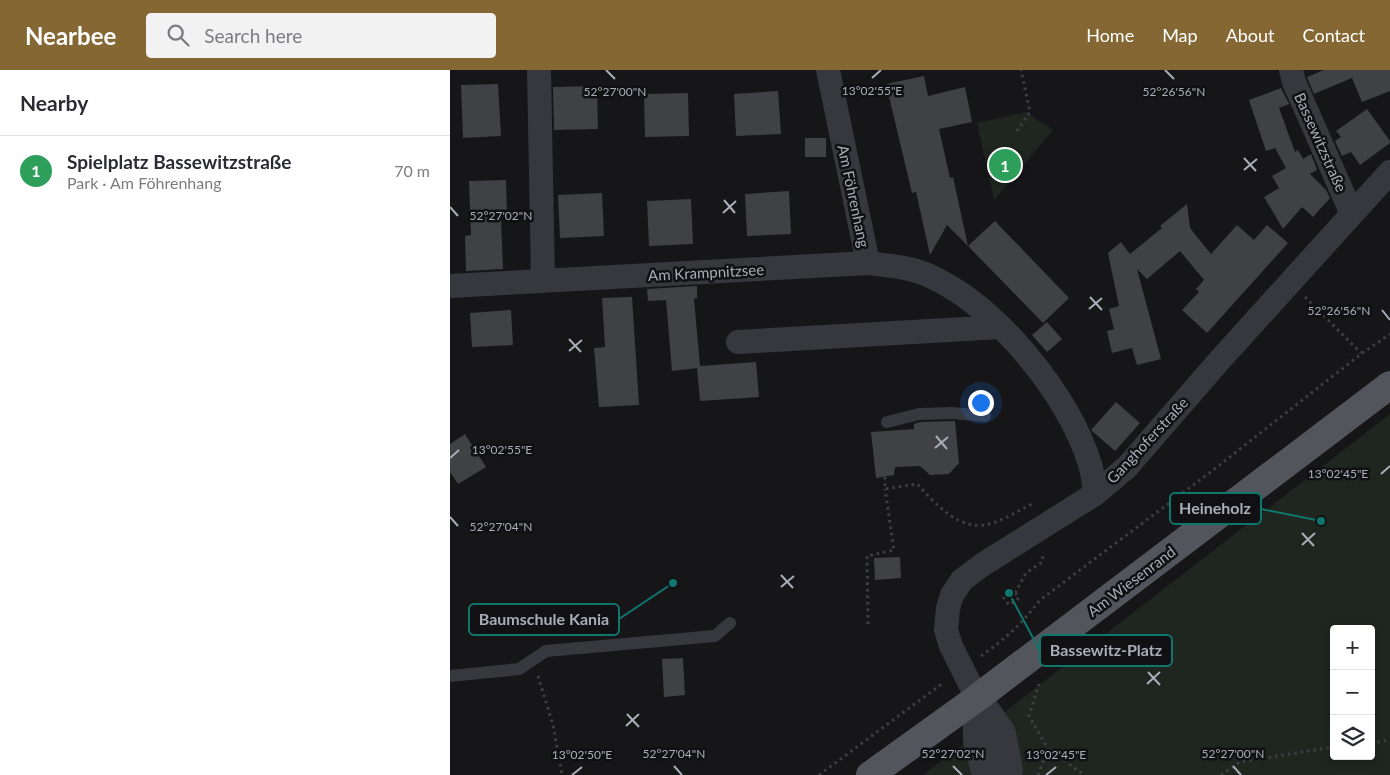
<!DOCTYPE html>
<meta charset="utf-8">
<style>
body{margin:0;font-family:Lato,sans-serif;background:#f2f2f3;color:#2b2b33}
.controls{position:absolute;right:15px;bottom:15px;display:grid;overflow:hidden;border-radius:5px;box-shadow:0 2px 8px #0003}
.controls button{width:45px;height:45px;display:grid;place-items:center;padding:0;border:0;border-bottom:1px solid #e1e1e2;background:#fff;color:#2b2b33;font:25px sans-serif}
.you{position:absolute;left:530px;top:332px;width:18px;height:18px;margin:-12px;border:4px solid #fff;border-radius:50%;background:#1a73e8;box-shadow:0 0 0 8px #1a73e833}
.badge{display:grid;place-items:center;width:32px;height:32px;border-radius:50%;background:#856733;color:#fff;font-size:16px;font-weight:700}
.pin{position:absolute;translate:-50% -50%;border:2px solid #fff;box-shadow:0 1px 5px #0006}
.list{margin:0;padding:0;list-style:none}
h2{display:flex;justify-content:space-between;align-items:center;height:65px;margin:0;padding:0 20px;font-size:21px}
h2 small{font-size:16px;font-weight:400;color:#7c7c81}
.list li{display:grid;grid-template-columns:32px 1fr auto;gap:15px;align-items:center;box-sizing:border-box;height:70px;padding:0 20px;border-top:1px solid #e1e1e2}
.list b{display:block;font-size:19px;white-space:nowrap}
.list p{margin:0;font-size:16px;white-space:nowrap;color:#7c7c81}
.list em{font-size:16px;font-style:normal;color:#7c7c81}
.icon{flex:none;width:28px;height:28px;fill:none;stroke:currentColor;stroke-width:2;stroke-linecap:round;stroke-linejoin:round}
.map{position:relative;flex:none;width:940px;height:705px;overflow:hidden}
header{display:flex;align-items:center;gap:30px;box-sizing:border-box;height:70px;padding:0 25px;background:#856733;color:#fff}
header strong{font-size:24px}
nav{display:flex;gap:28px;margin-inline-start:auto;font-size:18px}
.search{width:350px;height:45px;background:#f2f2f3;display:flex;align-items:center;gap:12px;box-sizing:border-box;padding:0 18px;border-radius:5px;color:#7c7c81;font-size:19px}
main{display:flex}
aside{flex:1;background:#fff}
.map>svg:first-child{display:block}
.green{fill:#1e261f;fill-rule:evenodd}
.building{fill:#404145}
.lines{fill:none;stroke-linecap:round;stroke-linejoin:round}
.path{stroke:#3d3f44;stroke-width:3;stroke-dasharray:2.5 4;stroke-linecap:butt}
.service{stroke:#37383d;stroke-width:12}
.minor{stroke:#37383d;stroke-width:24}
.tertiary{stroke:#37383d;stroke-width:28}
.primary{stroke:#53555c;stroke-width:28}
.ticks{fill:none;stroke:#a8adb8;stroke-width:2}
.labels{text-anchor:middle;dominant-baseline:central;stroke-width:5;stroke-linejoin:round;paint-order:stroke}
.street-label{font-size:15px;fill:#a8adb8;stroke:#111113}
.ticks-label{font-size:12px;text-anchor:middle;fill:#a8adb8;stroke:#111113;stroke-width:5;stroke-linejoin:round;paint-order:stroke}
.leader{fill:none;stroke:#0f766e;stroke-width:2}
.callout-dot{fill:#0f766e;stroke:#111113;stroke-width:2}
.callout{fill:#111113;stroke:#0f766e;stroke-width:2}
.callout-label{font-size:16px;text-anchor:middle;font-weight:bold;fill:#a8adb8}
</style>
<header>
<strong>Nearbee</strong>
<div class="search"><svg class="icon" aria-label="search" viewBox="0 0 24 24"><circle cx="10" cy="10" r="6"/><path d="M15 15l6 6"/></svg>Search here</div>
<nav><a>Home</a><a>Map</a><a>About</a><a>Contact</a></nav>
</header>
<main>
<aside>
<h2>Nearby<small></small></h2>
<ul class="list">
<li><span class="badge" style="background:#2e9e5b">1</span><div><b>Spielplatz Bassewitzstraße</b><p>Park · Am Föhrenhang</p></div><em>70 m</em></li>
</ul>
</aside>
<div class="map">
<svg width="940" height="705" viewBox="0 0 940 705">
<rect width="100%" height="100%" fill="#161618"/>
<path class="green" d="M 576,42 L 603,60 L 544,130 L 527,53 Z
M 940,344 L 940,705 L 473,705 ZM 884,559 L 921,559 L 921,686 L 884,686 Z"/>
<path class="building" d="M 874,0 L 940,0 L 940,21 L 912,32 L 902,8 L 864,24 L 857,7 Z
M 474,6 L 478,26 L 515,17 L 522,52 L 489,59 L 500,108 L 503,107 L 518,176 L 497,155 L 480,185 L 466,122 L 462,123 L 436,14 Z
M 48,14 L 51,66 L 13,68 L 11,15 Z
M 147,16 L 148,59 L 104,60 L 103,17 Z
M 831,18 L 839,34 L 829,38 L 845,82 L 848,80 L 853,89 L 861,84 L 867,100 L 860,104 L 876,120 L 880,128 L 863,147 L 852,137 L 833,159 L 814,127 L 829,118 L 822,106 L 836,98 L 825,78 L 816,81 L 799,30 Z
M 328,21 L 331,64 L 286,66 L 284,24 Z
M 238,23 L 239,66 L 195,67 L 194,24 Z
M 917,39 L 940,71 L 940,73 L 910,95 L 901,82 L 892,86 L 885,71 L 891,67 L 886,61 Z
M 355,68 L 376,68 L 376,87 L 355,87 Z
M 56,110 L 57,148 L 51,148 L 53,199 L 16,201 L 15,166 L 21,165 L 19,111 Z
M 339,121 L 341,164 L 297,166 L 295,124 Z
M 152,123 L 154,166 L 110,168 L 108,125 Z
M 241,129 L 243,174 L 199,176 L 197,131 Z
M 737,134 L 740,158 L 761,184 L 787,155 L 804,170 L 817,155 L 838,173 L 757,263 L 732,240 L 749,222 L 746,219 L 754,210 L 730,181 L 697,209 L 687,199 L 711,289 L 687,295 L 682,278 L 662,283 L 657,261 L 664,259 L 659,239 L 669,236 L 658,183 L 671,172 L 680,184 L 712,158 L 710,156 Z
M 545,151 L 619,228 L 593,253 L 518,176 Z
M 247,216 L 247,228 L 244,229 L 250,296 L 306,292 L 309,327 L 250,331 L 247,298 L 222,301 L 216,230 L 198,231 L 197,219 Z
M 182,227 L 189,335 L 149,337 L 144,278 L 155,277 L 152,228 Z
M 61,240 L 63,275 L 22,277 L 20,243 Z
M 597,252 L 612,269 L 597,282 L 582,265 Z
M 666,332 L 690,353 L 665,381 L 641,360 Z
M 505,351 L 509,393 L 499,404 L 480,405 L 470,396 L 445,397 L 444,405 L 426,408 L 421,362 L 464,359 L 464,354 L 470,352 Z
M 15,364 L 36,397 L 8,414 L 0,402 L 0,374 Z
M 450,487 L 451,508 L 425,510 L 424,488 Z
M 233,588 L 235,625 L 214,627 L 212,589 Z"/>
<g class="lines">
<path class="path" d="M 567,61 L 580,42 L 571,0
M 855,227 L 911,283
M 435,407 L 435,419 L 467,414 C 485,433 509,462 539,454 C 554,450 568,441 582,434
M 561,518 L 569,528 L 559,535 L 552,525 Z
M 565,523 L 576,503 L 592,492 L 593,484
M 418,554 L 417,486 L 444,480 L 435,419
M 531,586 C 556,568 571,555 590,530 L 758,404 L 911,284 L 940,264
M 88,606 L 103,655 L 112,705
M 921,673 L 940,670
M 598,679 L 634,705
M 369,705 L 493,613
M 588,705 L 598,679 L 579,646 L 589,614
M 771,705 L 790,692 L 884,677"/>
<path class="service" d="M 437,352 L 469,344 L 502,343 L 535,346
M 0,606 L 69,599 L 96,581 L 265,566 L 280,553"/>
<path class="minor" d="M 89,0 L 93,210
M 378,0 L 418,193 C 441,196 463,197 484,208 C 550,240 618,325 640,394 C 643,404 644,415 645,424
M 841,0 L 844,12 L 902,144
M 0,216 L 418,193
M 288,272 L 550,257
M 527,628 L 501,576 L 496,560 L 498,538 L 502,525 L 512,510 L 532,495 L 645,424 L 677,397 L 769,291 L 940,102"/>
<path class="tertiary" d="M 527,628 L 552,663 L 559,700 L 557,705
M 527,628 L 527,670 L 536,705"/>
<path class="primary" d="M 420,705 L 527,628 L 940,315"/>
</g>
<path class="ticks" d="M 156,0 L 165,9M 715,0 L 724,9M 422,8 L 431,0M 794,88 L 806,101M 794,100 L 807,89M 274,130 L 285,143M 0,137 L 8,146M 273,143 L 286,131M 640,227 L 652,240M 639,239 L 652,228M 932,240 L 940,250M 119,269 L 131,282M 119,281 L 132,270M 486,366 L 497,379M 485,378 L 498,367M 0,388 L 9,380M 931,404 L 940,396M 0,447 L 8,456M 852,463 L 864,476M 852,475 L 865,463M 331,505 L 343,518M 331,517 L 344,506M 698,602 L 710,615M 697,614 L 710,602M 177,644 L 189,657M 176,656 L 189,644M 224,696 L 232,705M 503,696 L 512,705M 783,696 L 791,705M 122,705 L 132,697M 596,705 L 606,697"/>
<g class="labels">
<g class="street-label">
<text transform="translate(871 72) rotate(66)">Bassewitzstraße</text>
<text transform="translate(404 126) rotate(78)">Am Föhrenhang</text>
<text transform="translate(256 202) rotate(-3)">Am Krampnitzsee</text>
<text transform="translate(697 370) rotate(-47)">Ganghoferstraße</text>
<text transform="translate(681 511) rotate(-37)">Am Wiesenrand</text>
</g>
</g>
<g class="ticks-label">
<text x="422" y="25">13°02'55"E</text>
<text x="165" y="26">52°27'00"N</text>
<text x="724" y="26">52°26'56"N</text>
<text x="51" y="150">52°27'02"N</text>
<text x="889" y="245">52°26'56"N</text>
<text x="52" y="384">13°02'55"E</text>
<text x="888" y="408">13°02'45"E</text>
<text x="51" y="461">52°27'04"N</text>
<text x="224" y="688">52°27'04"N</text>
<text x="503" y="688">52°27'02"N</text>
<text x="783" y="688">52°27'00"N</text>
<text x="132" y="689">13°02'50"E</text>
<text x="606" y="689">13°02'45"E</text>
</g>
<path class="leader" d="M871 451L811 439M223 513L169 549M559 523L590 581"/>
<g class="callout-dot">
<circle cx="871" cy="451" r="5"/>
<circle cx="223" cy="513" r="5"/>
<circle cx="559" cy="523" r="5"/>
</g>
<g class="callout">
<rect x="720" y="423" width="91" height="31" rx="5"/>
<rect x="19" y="534" width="150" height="31" rx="5"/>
<rect x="590" y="565" width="132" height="31" rx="5"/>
</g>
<g class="callout-label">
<text x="765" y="444">Heineholz</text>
<text x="94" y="555">Baumschule Kania</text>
<text x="656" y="586">Bassewitz-Platz</text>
</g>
</svg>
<div class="controls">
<button>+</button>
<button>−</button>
<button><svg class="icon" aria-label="layers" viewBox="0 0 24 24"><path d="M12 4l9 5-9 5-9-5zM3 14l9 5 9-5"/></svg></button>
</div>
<div class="you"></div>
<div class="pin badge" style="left:555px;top:95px;background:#2e9e5b">1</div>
</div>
</main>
